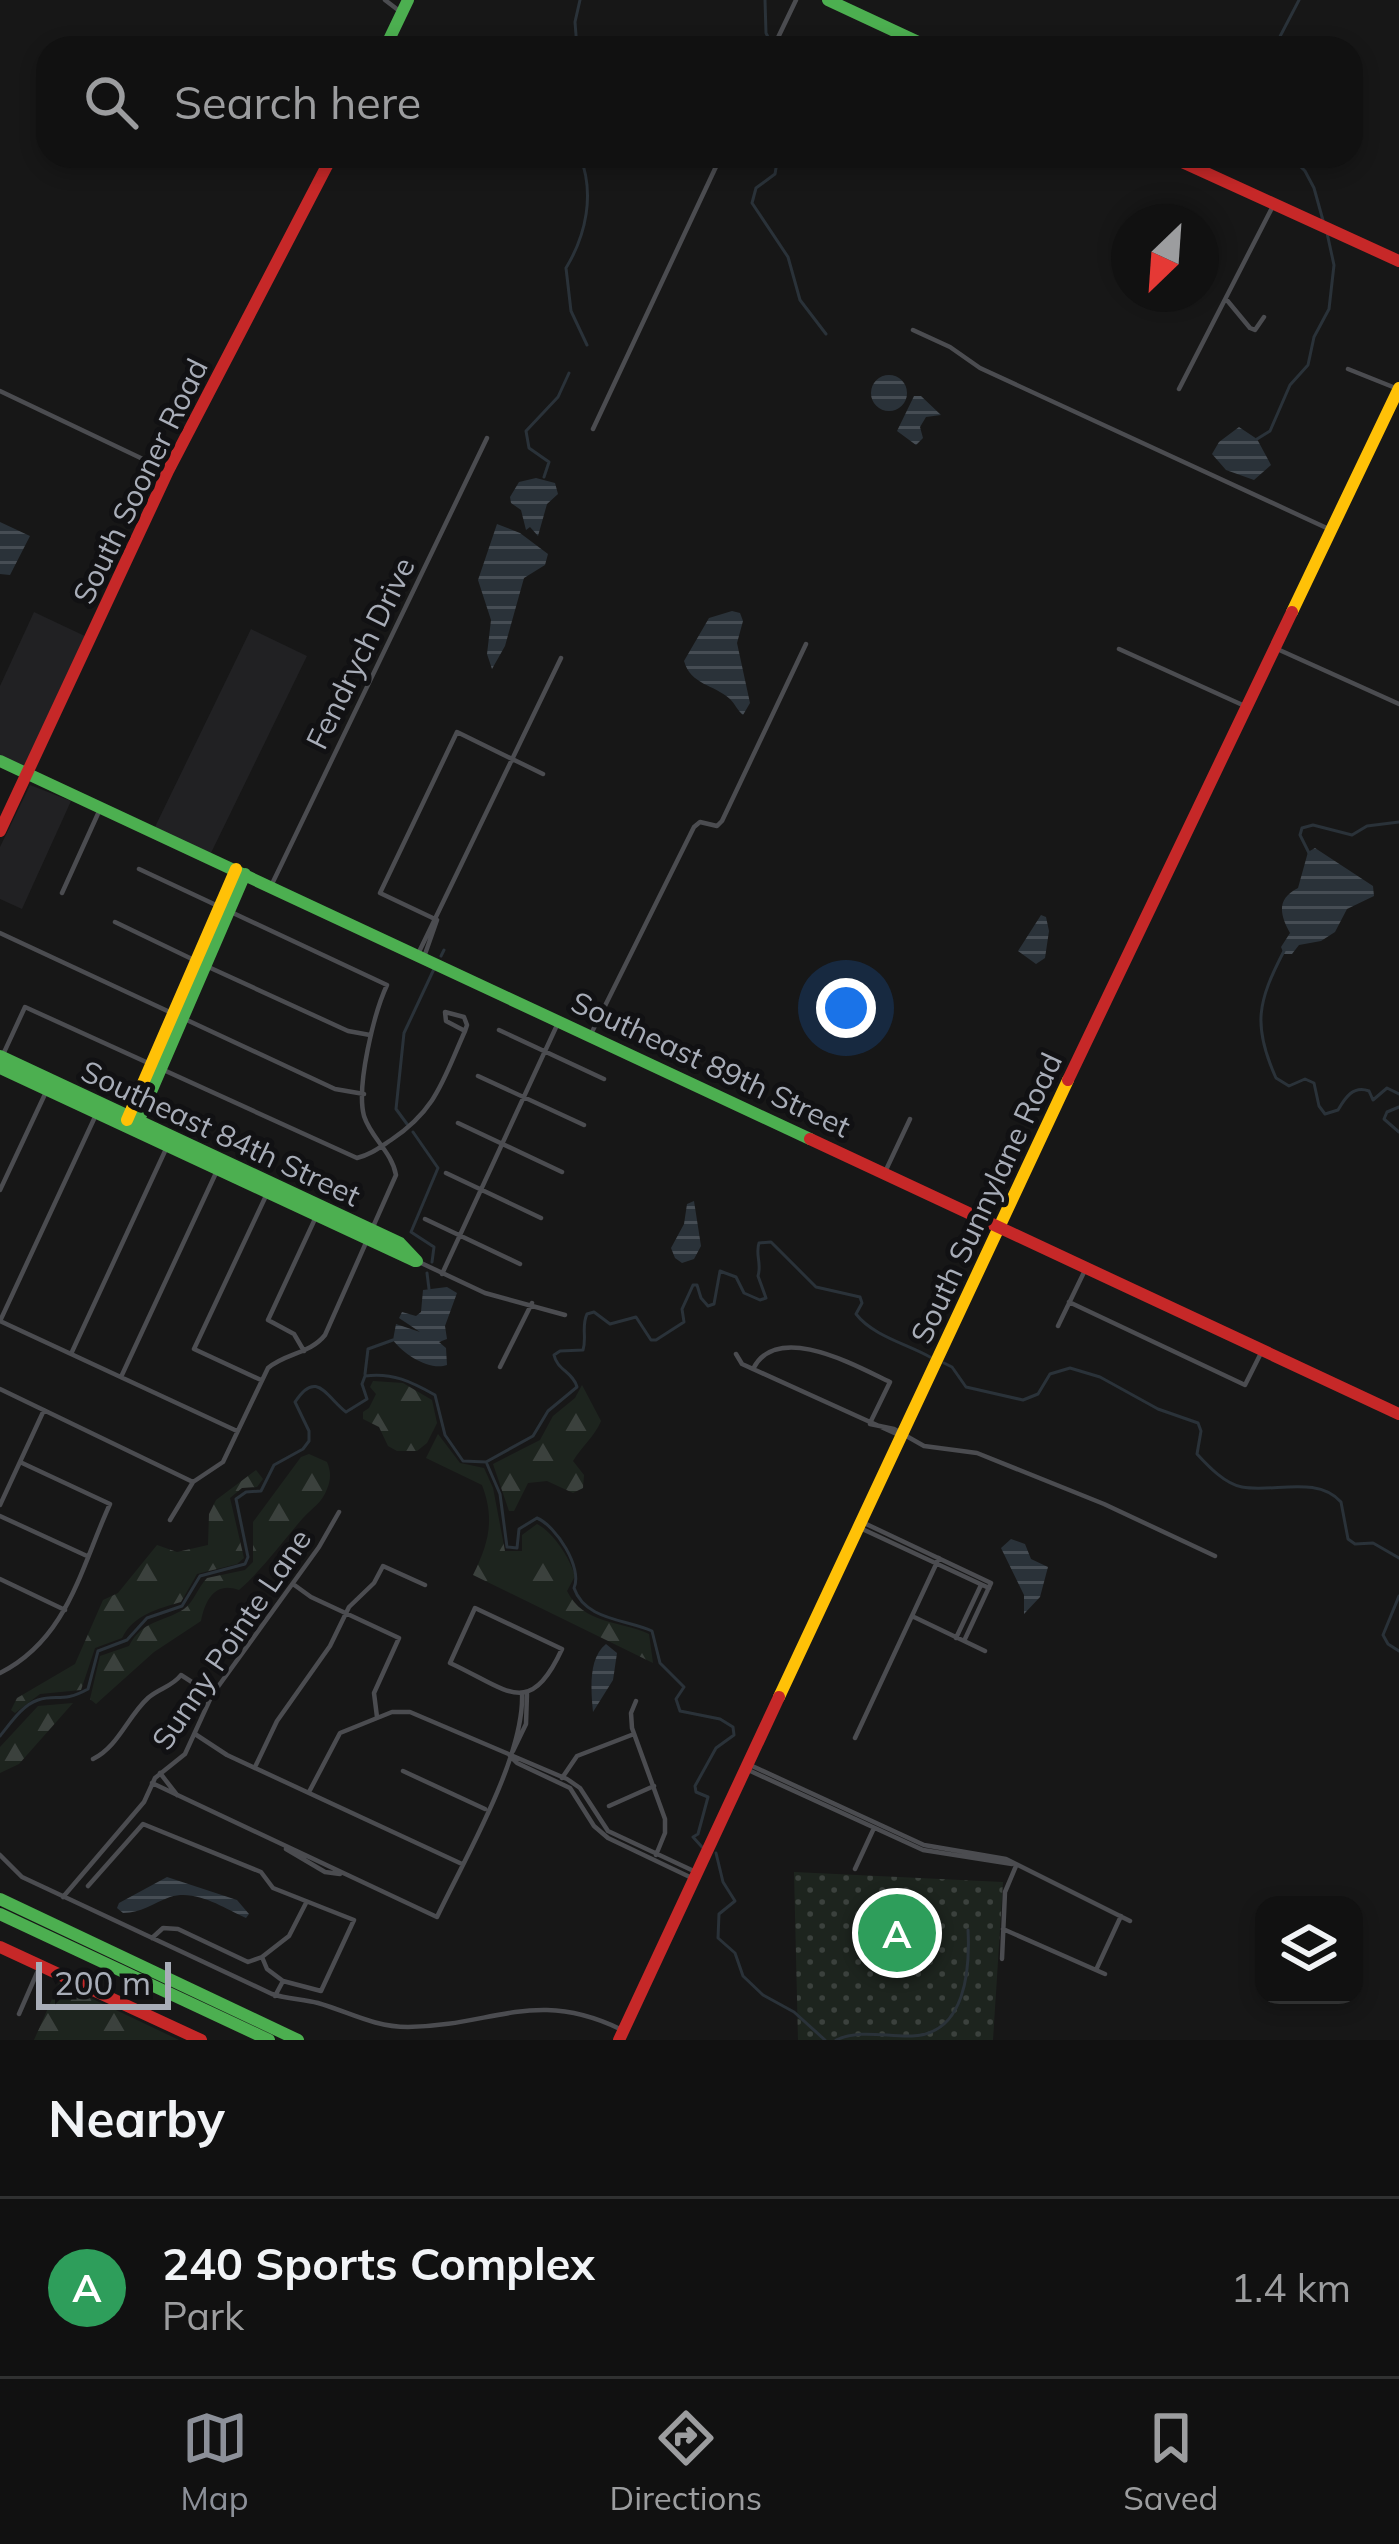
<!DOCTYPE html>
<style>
body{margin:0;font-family:Mulish,sans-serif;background:#1a1a1a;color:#f1f3f6}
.controls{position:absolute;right:36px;bottom:36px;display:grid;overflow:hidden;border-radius:24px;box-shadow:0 6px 18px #0003}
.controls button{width:108px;height:108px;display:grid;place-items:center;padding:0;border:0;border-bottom:3px solid #303131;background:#111;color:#f1f3f6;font:60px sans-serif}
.compass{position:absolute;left:1111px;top:204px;width:108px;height:108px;border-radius:50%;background:#111;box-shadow:0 6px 18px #0003;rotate:205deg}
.scale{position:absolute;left:36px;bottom:30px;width:135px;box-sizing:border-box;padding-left:12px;border:6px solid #a8adb8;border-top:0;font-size:33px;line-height:42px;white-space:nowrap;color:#a8adb8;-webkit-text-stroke:9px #111113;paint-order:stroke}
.you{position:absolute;left:846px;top:1008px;width:42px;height:42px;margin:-30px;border:9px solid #fff;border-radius:50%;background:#1a73e8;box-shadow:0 0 0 18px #1a73e833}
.badge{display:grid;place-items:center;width:78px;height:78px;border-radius:50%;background:#8c9099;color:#fff;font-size:39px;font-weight:700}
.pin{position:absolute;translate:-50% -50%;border:6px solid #fff;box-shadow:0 3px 12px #0006}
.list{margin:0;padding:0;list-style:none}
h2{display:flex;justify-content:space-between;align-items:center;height:156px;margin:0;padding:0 48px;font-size:51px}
h2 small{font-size:39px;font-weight:400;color:#9c9d9f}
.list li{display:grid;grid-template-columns:78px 1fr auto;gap:36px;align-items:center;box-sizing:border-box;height:180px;padding:0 48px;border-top:3px solid #303131}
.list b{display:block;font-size:45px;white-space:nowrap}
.list p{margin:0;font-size:39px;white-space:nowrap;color:#9c9d9f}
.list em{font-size:39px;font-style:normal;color:#9c9d9f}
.icon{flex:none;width:66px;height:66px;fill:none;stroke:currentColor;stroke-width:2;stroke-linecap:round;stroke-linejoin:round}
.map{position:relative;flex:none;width:1399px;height:2040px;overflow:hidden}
.search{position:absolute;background:#111;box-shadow:0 6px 18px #0003;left:36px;right:36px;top:36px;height:132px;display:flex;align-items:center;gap:30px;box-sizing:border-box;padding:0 42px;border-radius:36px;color:#9c9d9f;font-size:45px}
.sheet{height:336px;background:#111}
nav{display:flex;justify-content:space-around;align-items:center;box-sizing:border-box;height:168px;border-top:3px solid #303131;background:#111;font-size:33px;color:#9c9d9f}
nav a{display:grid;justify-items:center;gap:6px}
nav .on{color:#8c9099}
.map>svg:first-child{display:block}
.built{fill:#212123}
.forest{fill:url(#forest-firs)}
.park{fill:url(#park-dots)}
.water{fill:url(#water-rules)}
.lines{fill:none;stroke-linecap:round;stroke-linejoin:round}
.stream{stroke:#2a3239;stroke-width:3}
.street{stroke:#4b4c50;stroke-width:4.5}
.fast{stroke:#4caf50;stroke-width:12}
.slow{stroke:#ffc107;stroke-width:12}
.jam{stroke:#c62828;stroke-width:12}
.labels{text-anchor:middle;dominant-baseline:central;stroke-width:10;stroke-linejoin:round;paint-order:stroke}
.street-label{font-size:30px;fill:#a8adb8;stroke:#111113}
</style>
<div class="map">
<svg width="1399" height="2040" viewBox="0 0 1399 2040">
<defs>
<pattern id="forest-firs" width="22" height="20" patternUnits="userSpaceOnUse" patternTransform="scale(3)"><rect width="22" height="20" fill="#1d241e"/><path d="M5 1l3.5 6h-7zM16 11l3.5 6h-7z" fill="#3b413d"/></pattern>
<pattern id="park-dots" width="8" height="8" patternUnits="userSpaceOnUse" patternTransform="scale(3)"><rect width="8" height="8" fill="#1d241e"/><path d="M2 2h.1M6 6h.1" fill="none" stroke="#3b413d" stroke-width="1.8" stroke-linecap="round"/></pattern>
<pattern id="water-rules" width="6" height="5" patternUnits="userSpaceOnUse" patternTransform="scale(3)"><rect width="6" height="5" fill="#2a3239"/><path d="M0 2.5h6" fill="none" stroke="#464d54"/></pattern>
</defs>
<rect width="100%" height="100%" fill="#171717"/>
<path class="built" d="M 34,612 L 89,638 L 27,773 L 0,761 L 0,686 Z
M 251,629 L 307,656 L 211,853 L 154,829 Z
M 30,785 L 71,801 L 22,909 L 0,899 L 0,847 Z"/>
<path class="forest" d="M 373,1381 L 403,1383 L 432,1400 L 437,1423 L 427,1443 L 417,1451 L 397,1451 L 388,1446 L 379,1427 L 363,1419 L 363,1412 L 369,1408 L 376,1394 L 370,1387 Z
M 582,1385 L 601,1421 C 594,1437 583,1445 573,1461 L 584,1475 L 583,1488 L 573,1493 L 547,1481 L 528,1483 L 514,1511 L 509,1511 L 493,1464 L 540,1440 L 553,1416 L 575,1398 Z
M 438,1434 L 460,1463 L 484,1468 L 493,1488 L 505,1551 L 522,1551 L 522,1535 L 537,1524 C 553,1532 570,1558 575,1576 L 567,1591 C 584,1625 619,1620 649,1634 L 653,1663 L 473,1575 C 489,1543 495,1519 482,1485 L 426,1458 Z
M 309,1454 L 327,1462 C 331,1472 331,1479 327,1489 C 322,1503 312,1508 303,1518 C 281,1543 264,1568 239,1590 C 215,1581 205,1600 201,1621 L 154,1652 L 96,1704 L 90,1699 L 100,1656 L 129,1646 C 142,1620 162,1623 184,1609 C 194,1602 198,1587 207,1578 L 245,1570 L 253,1562 L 253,1522 L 301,1457 Z
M 256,1470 L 263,1479 L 257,1487 L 242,1488 L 230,1498 L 244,1558 L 237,1564 L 197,1574 L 181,1602 C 158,1609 134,1614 122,1638 L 95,1648 L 81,1690 L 40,1694 L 15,1713 L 11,1710 L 17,1698 L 75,1664 L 103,1600 L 118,1593 L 157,1545 L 177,1552 L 208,1545 L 209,1514 L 216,1500 Z
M 73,1703 L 19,1764 L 0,1773 L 0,1747 L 38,1706 Z
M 59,1983 L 179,2040 L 34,2040 Z"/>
<path class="park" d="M 794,1872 L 1003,1882 L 993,2040 L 798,2040 Z"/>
<path class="water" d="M871 393a18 18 0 1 1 36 0a18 18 0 1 1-36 0Z
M 914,396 L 921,396 L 941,415 L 926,417 L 920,427 L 923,438 L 916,445 L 897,431 Z
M 1239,427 L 1257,439 L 1271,465 L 1254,480 L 1226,470 L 1212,454 L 1219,442 Z
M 536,478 L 555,483 L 558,494 L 547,504 L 538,536 L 530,527 L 526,530 L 521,510 L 511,503 L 510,497 L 519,482 Z
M 0,522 L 30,536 L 10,575 L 0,574 Z
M 497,524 L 520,533 L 548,554 L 545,565 L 524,578 L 505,646 L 492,669 L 487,654 L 491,620 L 478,580 Z
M 732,611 L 740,613 L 743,621 L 737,643 L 750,703 L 743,715 C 738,711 735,704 730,699 C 713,684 691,685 684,661 L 709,618 Z
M 1315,848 L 1373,886 L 1374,896 L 1347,909 L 1335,932 L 1321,941 L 1299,945 L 1292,954 L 1284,954 L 1281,947 L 1290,933 C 1280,915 1276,899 1298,888 L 1308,852 Z
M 1041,915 L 1046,917 L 1049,931 L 1045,958 L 1036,964 L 1018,951 Z
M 694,1201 L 701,1246 L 694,1259 L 682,1263 L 675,1258 L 671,1248 L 684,1224 L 687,1204 Z
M 447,1287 L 457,1293 L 445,1326 L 447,1339 L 439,1342 L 446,1348 L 447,1365 C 430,1371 404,1355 393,1340 L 396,1324 L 420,1332 L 399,1318 L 402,1312 L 416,1316 L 421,1312 L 423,1290 Z
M 1011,1539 L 1025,1544 L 1031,1559 L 1048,1567 L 1040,1597 L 1024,1614 L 1024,1595 L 1001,1548 Z
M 606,1644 L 617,1653 L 613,1680 L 593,1712 C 591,1691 588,1658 606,1644 Z
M 167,1877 L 237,1900 L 249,1914 L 246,1918 C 223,1908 197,1889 170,1897 C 153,1903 142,1913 123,1913 L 117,1908 L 119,1903 Z"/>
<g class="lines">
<path class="stream" d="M 765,0 L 766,33 L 773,47
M 577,48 L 575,22 L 580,0
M 1274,48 L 1299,0
M 580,156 C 595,194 586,235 566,268 L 571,311 L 587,345
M 778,156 L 775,174 L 756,188 L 752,203 L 788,257 L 800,300 L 826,334
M 1290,156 L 1305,171 L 1314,188 L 1324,224
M 1257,439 L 1270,431 L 1290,385 L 1308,365 L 1314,337 L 1329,309 L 1334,265 L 1327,233
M 544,477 L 549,462 L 529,448 L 526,431 L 558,397 L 569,373
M 1309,853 L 1300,835 L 1302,828 L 1313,825 L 1352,835 L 1367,826 L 1399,822
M 1284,951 C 1258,1001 1252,1025 1276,1078 L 1289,1086 L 1305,1079 L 1314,1083 L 1319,1106 L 1325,1114 L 1338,1110 C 1345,1098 1353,1085 1369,1091 L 1373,1100 L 1387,1088 L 1399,1094
M 441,956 L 444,950
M 1399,1107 L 1387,1112 L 1384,1119 L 1399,1132
M 407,1124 L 396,1109 L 404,1033 L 434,969
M 413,1132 L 438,1168 L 411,1232 L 434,1247 L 432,1262
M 427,1273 L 429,1289
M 944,1363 L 952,1367 L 966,1387 L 1023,1400 L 1038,1394 L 1050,1374 L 1070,1368 L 1100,1377 L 1158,1409 L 1198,1423 L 1201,1431 L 1197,1454 C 1208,1466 1225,1484 1242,1487 C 1273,1493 1317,1475 1341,1502 L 1348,1539 L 1355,1544 L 1373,1543 L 1399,1558
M 365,1374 L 368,1349 L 393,1340
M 487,1464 L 500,1494 L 507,1547 L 517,1548 L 519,1529 L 537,1518 C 556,1526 583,1568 574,1588 C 585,1620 625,1619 652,1631 L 660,1663 L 684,1687 L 676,1699 L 680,1711 L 720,1719 L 733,1727 L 734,1735 L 716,1748 L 695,1786 L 696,1792 L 708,1797 L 698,1834 L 693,1837 L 702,1847
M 1399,1596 L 1383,1635 L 1388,1644 L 1399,1651
M 0,1736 C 10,1724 22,1705 38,1700 C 56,1694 63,1703 88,1689 L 98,1651 L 127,1640 L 147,1618 L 182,1606 L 200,1576 L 245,1564 L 248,1557 L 236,1499 L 246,1492 L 261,1491 L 274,1465 L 303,1449 L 309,1441 L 309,1431 L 295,1402 C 317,1368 327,1398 346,1412 L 367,1399 L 362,1384 L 365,1376 C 392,1372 412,1382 435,1395 L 445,1435 L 463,1461 L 486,1462 L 533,1436 L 548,1411 L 577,1387 C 573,1372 557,1370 554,1355 L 560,1351 L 583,1350 C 587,1337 581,1327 587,1314 L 594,1312 L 610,1324 L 636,1317 L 651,1340 L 656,1340 L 684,1322 L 682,1309 L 693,1285 L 697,1285 L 701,1298 L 708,1306 L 714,1304 L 720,1271 L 736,1277 L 744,1293 L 760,1300 L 766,1298 L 758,1276 C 762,1263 755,1255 759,1243 L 771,1242 L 816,1287 L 860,1297 L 862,1303 L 856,1314 C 873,1336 907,1344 930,1357
M 716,1853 L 723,1882 L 735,1901 L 719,1914 L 718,1938 L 735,1953 L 743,1976 L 763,1995 L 794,2012 L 825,2040
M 836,2040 C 861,2029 886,2037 912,2036 C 966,2034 970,1969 968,1930"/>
<path class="street" d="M 385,0 L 402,13
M 773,48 L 796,0
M 1226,299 L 1250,328 L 1255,330 L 1264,317
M 913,330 L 950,347 L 980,368 L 1331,530
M 1348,369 L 1398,389
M 1179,389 L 1274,204
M 0,391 L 168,471
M 593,429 L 721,156
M 1275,648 L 1399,704
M 1119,649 L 1247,707
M 139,869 L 387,985 C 374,1013 356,1086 364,1116 C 371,1138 392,1152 396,1175 L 325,1335 C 310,1354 285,1353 268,1368 L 223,1462 L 193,1482 L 170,1520
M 271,886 L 487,438
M 62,893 L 101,807
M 437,920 L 380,893 L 457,732 L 543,774
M 115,922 L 194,960
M 0,933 L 335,1089 L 364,1094
M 418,954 L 561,658
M 424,957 L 437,920
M 204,965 L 348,1031 L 370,1035
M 499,1030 L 604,1079
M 591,1034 L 694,827 L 700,822 L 717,826 L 722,821 L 806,644
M 0,1061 L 25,1007 L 357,1158 C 370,1155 379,1148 391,1140 C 437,1109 443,1080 465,1031 L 467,1025 L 464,1017 L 445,1012 L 446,1021 L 465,1031
M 478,1076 L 584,1125
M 458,1123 L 562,1172
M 885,1172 L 910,1119
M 446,1173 L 541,1218
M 0,1190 L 46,1092
M 425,1219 L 520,1264
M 419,1262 L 485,1293 L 565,1315
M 442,1274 L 558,1023
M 1069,1302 L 1245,1385 L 1263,1349
M 0,1321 L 237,1431
M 0,1321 L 101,1104
M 1058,1326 L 1087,1266
M 304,1351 L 294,1334 L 268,1320 L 321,1206
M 71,1354 L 172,1136
M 736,1354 L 742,1364 L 901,1436
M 500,1367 L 532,1303
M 753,1369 C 777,1321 856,1366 890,1382 L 870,1423
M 121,1377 L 222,1160
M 261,1380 L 194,1349 L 272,1183
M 0,1389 L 193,1482
M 870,1424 L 894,1429 L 924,1446 L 977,1453 L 1104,1504 L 1215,1556
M 0,1505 L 44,1410
M 0,1516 L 87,1556
M 864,1523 L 991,1583 L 964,1641
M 858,1527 L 989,1588
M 0,1579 L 65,1610
M 293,1584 L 311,1597 L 399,1638 L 374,1693 L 377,1717
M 475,1608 L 562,1649 C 529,1720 507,1689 450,1663 Z
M 914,1617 L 985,1651
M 956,1638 L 981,1585
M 0,1673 C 68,1639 81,1567 110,1504 L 20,1462
M 636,1701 L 631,1713 L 632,1728 L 665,1819 L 665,1833 L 656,1855
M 195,1734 L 227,1755 L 462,1864
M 855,1738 L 939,1558
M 513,1751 L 526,1724 L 527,1694
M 510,1756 L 517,1763 L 570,1788 L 594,1826 L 608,1838 L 694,1879
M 93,1759 C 118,1747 128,1716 148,1698 C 159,1688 172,1687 181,1675 L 212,1695
M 750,1765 L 924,1845 L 1006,1859 L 1130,1921
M 255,1767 L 277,1721 L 330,1646 L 349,1607 L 374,1583 L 383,1566 L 425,1585
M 746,1769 L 923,1850 L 1012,1864
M 403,1771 L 485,1809
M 160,1773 L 177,1795
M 562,1778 L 577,1756 L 634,1734
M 152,1783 L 437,1917 C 465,1858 525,1756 522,1693
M 309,1792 L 340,1733 L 392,1712 L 410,1712 L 567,1779 L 580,1788 L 608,1831 L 698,1873
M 609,1806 L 654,1786
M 286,1849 L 325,1872 L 340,1874
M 0,1855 L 22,1877 L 272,1994 C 287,1999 303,1999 318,2003 C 349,2012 374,2027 408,2027 C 493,2026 535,1988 620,2029
M 855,1869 L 874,1828
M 88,1886 L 143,1824 L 261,1872 L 273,1888 L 354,1920 L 321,1991 L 283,1981 L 275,1996
M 63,1897 L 144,1802 L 155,1778 L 185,1754 L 212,1695 L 319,1547 L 339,1512
M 1003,1929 L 1105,1974
M 152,1938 L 163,1928 L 178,1929 L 248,1962 L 262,1957 L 267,1969 L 283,1981
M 262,1957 L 289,1936 L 306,1903
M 1002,1959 L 1005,1892 L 1016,1866
M 1096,1970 L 1121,1916
M 19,2014 L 40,1966"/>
<path class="fast" d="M 828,0 L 931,48
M 385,48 L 408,0
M 0,761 L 810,1139
M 0,1056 L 400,1243 L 417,1261
M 0,1068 L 415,1261
M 137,1124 L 245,874
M 0,1899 L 298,2040
M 0,1914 L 269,2040"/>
<path class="slow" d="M 1292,612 L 1399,388
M 127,1120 L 236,869
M 779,1697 L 1068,1080"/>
<path class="jam" d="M 1169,156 L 1399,261
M 0,831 L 168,471 L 332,156
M 1068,1080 L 1292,612
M 810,1139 L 1399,1414
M 0,1947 L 201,2040
M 619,2040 L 779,1697"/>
</g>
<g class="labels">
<g class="street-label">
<text transform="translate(140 481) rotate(-64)">South Sooner Road</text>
<text transform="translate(360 653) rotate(-64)">Fendrych Drive</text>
<text transform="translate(711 1064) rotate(25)">Southeast 89th Street</text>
<text transform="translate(221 1133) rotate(25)">Southeast 84th Street</text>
<text transform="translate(986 1198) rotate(-65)">South Sunnylane Road</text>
<text transform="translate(231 1639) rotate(-56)">Sunny Pointe Lane</text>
</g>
</g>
</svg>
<div class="controls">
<button><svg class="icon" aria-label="layers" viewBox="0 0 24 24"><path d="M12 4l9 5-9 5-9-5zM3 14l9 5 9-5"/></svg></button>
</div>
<svg class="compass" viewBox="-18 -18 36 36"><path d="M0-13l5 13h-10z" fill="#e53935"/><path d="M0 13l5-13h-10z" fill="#9c9d9f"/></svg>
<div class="scale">200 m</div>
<div class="you"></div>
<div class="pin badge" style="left:897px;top:1933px;background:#2e9e5b">A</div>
<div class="search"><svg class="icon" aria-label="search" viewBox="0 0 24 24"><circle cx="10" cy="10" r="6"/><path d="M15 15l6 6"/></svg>Search here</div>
</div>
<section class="sheet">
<h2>Nearby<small></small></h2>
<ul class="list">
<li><span class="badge" style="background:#2e9e5b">A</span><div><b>240 Sports Complex</b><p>Park</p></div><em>1.4 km</em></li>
</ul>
</section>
<nav>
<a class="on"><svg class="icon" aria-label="map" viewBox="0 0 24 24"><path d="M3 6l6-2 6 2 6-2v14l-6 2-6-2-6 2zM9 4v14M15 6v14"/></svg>Map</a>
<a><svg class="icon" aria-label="directions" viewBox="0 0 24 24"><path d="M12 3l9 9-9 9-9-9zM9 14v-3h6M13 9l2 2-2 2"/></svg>Directions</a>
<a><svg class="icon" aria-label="saved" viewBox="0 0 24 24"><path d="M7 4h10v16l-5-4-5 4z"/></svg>Saved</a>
</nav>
